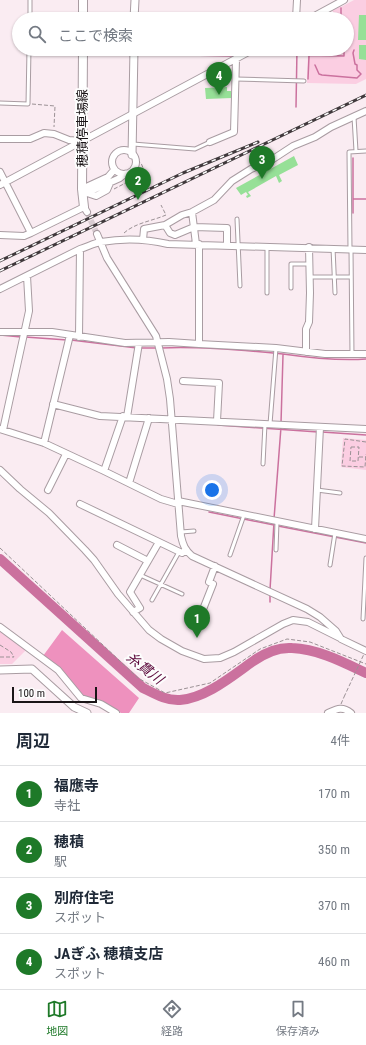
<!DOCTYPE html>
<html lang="ja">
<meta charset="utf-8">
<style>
body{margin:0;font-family:"Roboto Condensed","Noto Sans JP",sans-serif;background:#f2f2f3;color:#1f2937}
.scale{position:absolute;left:12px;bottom:10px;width:85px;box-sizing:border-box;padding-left:4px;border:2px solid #1a1517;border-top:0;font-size:11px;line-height:14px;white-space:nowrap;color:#1a1517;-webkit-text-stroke:3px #fdfdfd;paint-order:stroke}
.you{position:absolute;left:212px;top:490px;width:14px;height:14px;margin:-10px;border:3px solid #fff;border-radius:50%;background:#1a73e8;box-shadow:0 0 0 6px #1a73e833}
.badge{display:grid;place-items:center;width:26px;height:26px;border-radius:50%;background:#1e7928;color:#fff;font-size:13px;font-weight:700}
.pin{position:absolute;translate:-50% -33px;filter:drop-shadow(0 1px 2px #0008)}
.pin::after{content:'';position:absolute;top:21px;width:14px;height:12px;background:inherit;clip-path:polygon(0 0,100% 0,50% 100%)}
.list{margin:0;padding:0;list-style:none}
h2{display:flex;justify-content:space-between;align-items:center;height:52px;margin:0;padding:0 16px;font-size:17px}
h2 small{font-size:13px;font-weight:400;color:#747a83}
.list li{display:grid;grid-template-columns:26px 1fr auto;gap:12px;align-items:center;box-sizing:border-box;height:56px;padding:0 16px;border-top:1px solid #e0e1e3}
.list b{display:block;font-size:15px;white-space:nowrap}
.list p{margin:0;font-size:13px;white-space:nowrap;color:#747a83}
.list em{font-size:13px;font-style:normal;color:#747a83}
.icon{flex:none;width:22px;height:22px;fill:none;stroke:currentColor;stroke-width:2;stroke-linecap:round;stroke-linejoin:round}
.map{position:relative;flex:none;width:366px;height:713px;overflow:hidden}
.search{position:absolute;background:#fff;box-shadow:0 1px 3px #0004;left:12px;right:12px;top:12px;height:44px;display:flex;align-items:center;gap:10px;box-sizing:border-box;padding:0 14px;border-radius:22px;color:#747a83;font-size:15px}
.sheet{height:276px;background:#fff}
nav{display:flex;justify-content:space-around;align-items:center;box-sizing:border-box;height:56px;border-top:1px solid #e0e1e3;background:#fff;font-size:11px;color:#747a83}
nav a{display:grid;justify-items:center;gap:2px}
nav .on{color:#1e7928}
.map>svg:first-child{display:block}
.green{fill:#fbcee2}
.forest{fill:#ee91be}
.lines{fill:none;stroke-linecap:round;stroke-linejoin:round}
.stream{stroke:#cb719e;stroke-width:1.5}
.river{stroke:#cb719e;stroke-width:10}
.building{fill:#96e097}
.minor-tunnel{stroke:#d8ccd1;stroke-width:6;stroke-dasharray:6 3;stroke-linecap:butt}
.service-casing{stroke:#a99ca2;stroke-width:5}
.minor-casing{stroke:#a99ca2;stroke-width:8}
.tertiary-casing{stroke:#a99ca2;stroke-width:9}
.secondary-casing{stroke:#a99ca2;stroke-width:10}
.path{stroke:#9b9195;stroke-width:1;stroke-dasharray:4 2;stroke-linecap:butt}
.service{stroke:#fff;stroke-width:3}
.minor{stroke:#fff;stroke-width:6}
.tertiary{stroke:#fff;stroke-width:7}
.secondary{stroke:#fff;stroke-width:8}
.rail-casing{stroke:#40393c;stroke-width:3}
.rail{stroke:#fdfdfd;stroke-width:1.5;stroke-dasharray:4.5;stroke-linecap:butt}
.path-bridge{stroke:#9b9195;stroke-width:1;stroke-dasharray:4 2;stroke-linecap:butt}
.labels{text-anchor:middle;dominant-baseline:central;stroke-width:4;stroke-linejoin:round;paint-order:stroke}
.street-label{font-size:13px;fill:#1a1517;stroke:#fdfdfd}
.water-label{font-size:14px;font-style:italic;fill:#5d0a3c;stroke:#fdfdfd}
</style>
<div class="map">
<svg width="366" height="713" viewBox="0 0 366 713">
<rect width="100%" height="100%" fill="#faecf2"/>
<path class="green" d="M 354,0 L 366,0 L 366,79 L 356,84 L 307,83 L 308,54 L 333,54 L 333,49 L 347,49 L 347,19 L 333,19 L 333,9 L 340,5 L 341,7 Z
M 343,438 L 366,440 L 366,470 L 341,467 Z
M 0,629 L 27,649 L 12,664 L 0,664 Z"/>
<path class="forest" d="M 62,630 L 139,698 L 129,713 L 121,713 L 117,710 L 85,697 L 58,667 L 43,656 Z"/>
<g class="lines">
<path class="stream" d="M 341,8 L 341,19
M 140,54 L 236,56
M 297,55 L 344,56 L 344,49
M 315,65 L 319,74 L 322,75 L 357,78 L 361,74 L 357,70 L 357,65 L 355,64 L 353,53 L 354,50
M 308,79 L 309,56
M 296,107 L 297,49
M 354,199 L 366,199
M 353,213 L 353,158
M 0,335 L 21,337
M 25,337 L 67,340
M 71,340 L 137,348
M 141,348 L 157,348
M 161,348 C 200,346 244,350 283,354 C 311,358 338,361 366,359
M 281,423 L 283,355
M 218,425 L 318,432
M 322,432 L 366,435
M 209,512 L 274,525
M 274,519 L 281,427
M 278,526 L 366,543
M 270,590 L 274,522
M 270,594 L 270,602"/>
<path class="river" d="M 0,559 L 143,688 C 155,694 167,701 180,700 C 206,698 232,676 252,662 C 263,654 278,647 292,648 C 318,649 343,662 366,673"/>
</g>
<path class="building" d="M 359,15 L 366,15 L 366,40 L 358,40 Z
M 359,45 L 366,45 L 366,60 L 359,59 Z
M 227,87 L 227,91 L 231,91 L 232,98 L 206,99 L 205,88 Z
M 294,156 L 298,165 L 279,175 L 282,181 L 279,183 L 276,176 L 248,192 L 251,196 L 247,198 L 246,196 L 248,195 L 246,192 L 241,195 L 236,188 Z"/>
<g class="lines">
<path class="minor-tunnel" d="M 87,212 L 97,234"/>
<defs>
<path id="service" d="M 30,19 L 30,0
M 236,79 L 304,81
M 0,103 L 28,104 L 29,49
M 354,117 L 356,151
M 133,144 L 195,149 L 210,142
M 237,219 L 240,286
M 267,246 L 267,293
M 333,248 L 335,293
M 350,249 L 349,152 L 366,151
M 351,249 L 352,355
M 310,277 L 351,277
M 291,288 L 291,264 L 309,264
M 270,424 L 276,348
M 263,464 L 265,424
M 317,490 L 340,493
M 181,532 L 194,531
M 276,550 L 277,522
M 230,555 L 244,515
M 330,565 L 335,533
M 140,575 L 182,594
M 152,600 L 179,552
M 363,619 L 366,558"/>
<path id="minor" d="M 296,19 L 297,0
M 309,19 L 344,0
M 0,139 L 30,139 L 44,133 L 54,134 L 69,140 L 81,141
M 210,142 L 234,132 L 236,59
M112 162a12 12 0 1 1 24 0a12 12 0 1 1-24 0Z
M 0,172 L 31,233 L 84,207 L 87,212
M 0,185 L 254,49
M 82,189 L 108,177 L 114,170
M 87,193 L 96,196 L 107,190 L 110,183
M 82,195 L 120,178 L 125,174
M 192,212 L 196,244
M 165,225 L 170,233 L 175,235 L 194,227 L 227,228 L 227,245
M 97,234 L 107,258 L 156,336 L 167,379 L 170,399 L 181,536 C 183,545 185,550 192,556 L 307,609 L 320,617 L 336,631 L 341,639 L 366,651
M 0,235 L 24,236 L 31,233
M 143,240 L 144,229 L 165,225 L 182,215 L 192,212 L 214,200 L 232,181 L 251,169 L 270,161 L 293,146 L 315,137 L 331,127 L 366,111
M 0,289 L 80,249
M 0,332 L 52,332 L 125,343 L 169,342 L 199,344 L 199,244
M 79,337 L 80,249 C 87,247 94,243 101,242 C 123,238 147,239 168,244 L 366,250
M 199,344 L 276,348 L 325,354 L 366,354
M 306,352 L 306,329 L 309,322 L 310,293 L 309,247
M 183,381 L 219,383 L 217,421
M 53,404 L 100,416 L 366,429
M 127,417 L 139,343
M 0,429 L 44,443 L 104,471 L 161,499 L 178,504
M 3,430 L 29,311 L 27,276
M 44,443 L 70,335
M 0,470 L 20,489 L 49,513 L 85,550 L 94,560 L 118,594 L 149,630 L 161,639 L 182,651 L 204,659 L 220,658 L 234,652 L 283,624 L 293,620 L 308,622 L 340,638
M 104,471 L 123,416
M 129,483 L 149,418
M 48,490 L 66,454
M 178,501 L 366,539
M 80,504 L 182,553 L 186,550
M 315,529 L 320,427
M 117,545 L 148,561
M 133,612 L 140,608 L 130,592 L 159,542
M 198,622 L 213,584 L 209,582 L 215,566
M 0,627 L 58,670 L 81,698 L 101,704 L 116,713
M 328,713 C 337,709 342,706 351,713"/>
<path id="tertiary" d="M 134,19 L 135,0
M 132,155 L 134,49
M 0,670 L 32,669 L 74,707 L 87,713"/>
<path id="secondary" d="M 83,19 L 83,0
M 83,49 L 82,189 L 84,207"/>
</defs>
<use href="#service" class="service-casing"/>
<use href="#minor" class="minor-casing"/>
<use href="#tertiary" class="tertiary-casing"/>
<use href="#secondary" class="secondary-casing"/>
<path class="path" d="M 32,104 L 55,106 L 54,127
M 137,160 L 141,163 L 149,182
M 114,189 L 145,173
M 124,233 C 135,223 152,221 166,215 L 161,205
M 366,442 L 345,439 L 342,466 L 365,467 L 366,454
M 351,447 L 359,447 L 358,461 L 350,461 Z
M 359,457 L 366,457
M 0,548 L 138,678 L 165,693 L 210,683 L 260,649 L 287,639 L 310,642 L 366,664
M 0,645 L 11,652 L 14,657
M 0,657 L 14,657
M 341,704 L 344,697"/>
<use href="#service" class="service"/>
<use href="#minor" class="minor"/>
<use href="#tertiary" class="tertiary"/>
<use href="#secondary" class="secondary"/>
<defs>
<path id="rail" d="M 0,261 L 183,173 L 258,142
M 0,271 L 366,95"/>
</defs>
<use href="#rail" class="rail-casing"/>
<use href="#rail" class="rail"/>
<path class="path-bridge" d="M 344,697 L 364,654"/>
</g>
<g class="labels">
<g class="street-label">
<text transform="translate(82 128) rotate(-90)">穂積停車場線</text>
</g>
<g class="water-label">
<text transform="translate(145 668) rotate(38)">糸貫川</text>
</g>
</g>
</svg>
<div class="scale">100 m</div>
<div class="you"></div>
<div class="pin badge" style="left:197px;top:638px">1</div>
<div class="pin badge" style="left:138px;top:200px">2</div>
<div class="pin badge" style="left:262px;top:179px">3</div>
<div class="pin badge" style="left:219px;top:95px">4</div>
<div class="search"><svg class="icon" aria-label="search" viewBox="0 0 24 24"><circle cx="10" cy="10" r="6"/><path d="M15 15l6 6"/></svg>ここで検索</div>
</div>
<section class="sheet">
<h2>周辺<small>4件</small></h2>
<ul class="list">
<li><span class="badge">1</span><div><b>福應寺</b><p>寺社</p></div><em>170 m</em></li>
<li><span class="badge">2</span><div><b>穂積</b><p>駅</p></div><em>350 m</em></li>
<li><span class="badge">3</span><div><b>別府住宅</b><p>スポット</p></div><em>370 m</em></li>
<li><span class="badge">4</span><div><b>JAぎふ 穂積支店</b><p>スポット</p></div><em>460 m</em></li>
</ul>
</section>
<nav>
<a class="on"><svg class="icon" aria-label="map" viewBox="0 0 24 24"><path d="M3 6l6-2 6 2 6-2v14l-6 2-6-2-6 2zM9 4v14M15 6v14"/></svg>地図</a>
<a><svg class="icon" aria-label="directions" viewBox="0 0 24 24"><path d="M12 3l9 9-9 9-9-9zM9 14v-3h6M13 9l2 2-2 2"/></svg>経路</a>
<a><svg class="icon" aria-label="saved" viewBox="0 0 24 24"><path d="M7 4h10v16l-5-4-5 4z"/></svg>保存済み</a>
</nav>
